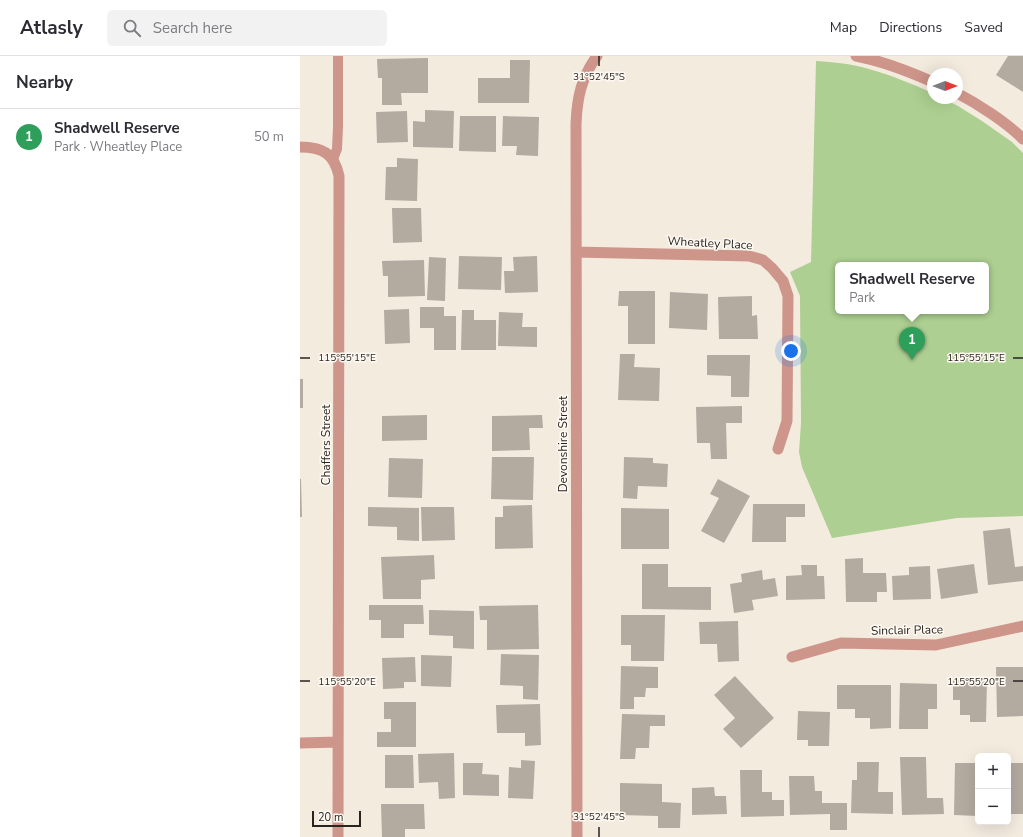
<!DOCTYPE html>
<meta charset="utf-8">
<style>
body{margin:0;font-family:"Nunito Sans",sans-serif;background:#f2f2f3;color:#2b2b33}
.controls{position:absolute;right:12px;bottom:12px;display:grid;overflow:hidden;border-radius:6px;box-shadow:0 4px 16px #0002}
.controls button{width:36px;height:36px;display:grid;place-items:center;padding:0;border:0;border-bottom:1px solid #e1e1e2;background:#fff;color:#2b2b33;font:20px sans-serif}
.compass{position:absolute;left:627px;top:12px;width:36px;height:36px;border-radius:50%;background:#fff;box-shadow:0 4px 16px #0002;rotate:90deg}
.scale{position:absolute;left:12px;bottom:10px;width:49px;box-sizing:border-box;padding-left:4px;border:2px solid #282520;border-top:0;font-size:11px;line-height:14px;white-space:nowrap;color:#282520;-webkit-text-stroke:3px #fef9f2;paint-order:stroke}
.you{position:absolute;left:491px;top:295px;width:14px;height:14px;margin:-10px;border:3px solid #fff;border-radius:50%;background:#1a73e8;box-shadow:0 0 0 6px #1a73e833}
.badge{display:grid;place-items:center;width:26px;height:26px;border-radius:50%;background:#ea580c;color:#fff;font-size:13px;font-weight:700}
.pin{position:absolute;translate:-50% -33px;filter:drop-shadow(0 1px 2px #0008)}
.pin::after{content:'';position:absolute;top:21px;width:14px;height:12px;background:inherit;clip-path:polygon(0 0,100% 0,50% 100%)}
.popup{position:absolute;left:535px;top:206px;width:154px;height:52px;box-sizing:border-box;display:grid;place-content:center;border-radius:6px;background:#fff;filter:drop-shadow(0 1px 3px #0005);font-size:13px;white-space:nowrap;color:#7c7c81}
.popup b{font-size:15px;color:#2b2b33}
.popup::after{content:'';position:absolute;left:50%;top:100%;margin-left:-8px;border:8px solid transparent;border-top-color:#fff}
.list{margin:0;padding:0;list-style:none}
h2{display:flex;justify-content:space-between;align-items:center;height:52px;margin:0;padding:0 16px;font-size:17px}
h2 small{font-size:13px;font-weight:400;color:#7c7c81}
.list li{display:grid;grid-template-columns:26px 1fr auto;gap:12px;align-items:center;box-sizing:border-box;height:56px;padding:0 16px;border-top:1px solid #e1e1e2}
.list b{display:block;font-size:15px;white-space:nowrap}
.list p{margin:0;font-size:13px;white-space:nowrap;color:#7c7c81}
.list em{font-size:13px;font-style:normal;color:#7c7c81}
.icon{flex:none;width:22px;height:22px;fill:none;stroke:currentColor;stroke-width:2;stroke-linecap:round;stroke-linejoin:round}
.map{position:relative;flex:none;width:723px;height:781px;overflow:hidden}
header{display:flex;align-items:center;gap:24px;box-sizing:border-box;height:56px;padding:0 20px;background:#fff;border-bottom:1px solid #e1e1e2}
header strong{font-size:19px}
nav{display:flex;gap:22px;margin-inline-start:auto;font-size:14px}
.search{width:280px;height:36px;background:#f2f2f3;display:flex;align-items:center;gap:10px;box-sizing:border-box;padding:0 14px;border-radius:6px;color:#7c7c81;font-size:15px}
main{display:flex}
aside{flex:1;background:#fff}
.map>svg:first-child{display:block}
.green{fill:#adcf91;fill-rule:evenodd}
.building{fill:#b3aba0}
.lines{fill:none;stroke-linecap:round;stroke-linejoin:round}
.service{stroke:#ce958b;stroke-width:10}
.minor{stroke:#ce958b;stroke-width:11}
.ticks{fill:none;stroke:#282520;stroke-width:1.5}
.labels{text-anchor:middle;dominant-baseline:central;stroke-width:3;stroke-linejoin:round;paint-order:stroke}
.street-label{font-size:12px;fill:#282520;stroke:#fef9f2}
.ticks-label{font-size:10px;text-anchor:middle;fill:#282520;stroke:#fef9f2;stroke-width:3;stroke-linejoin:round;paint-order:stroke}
</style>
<header>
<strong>Atlasly</strong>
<div class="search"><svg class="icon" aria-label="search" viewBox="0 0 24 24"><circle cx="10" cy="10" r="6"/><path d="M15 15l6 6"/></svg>Search here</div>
<nav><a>Map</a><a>Directions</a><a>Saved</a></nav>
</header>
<main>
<aside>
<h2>Nearby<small></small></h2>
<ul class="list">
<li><span class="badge" style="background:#2e9e5b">1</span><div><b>Shadwell Reserve</b><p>Park · Wheatley Place</p></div><em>50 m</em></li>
</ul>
</aside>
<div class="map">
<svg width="723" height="781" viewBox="0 0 723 781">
<rect width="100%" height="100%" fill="#f4ebdf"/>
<path class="green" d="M 516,5 C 534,6 552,8 569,13 C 591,19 612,28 633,37 L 633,42 L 642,42 L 658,50 L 682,65 L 712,86 L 723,97 L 723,460 L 657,462 L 532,482 L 502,411 L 499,396 L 501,367 L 500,240 L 490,216 L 511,206 ZM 538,209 L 686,209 L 686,255 L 538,255 Z"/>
<path class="building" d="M 708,0 L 723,0 L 723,36 L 696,19 Z
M 128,2 L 128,37 L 101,37 L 102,49 L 82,49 L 82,22 L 78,22 L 77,3 Z
M 210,4 L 230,4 L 229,47 L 178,47 L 178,22 L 210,22 Z
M 125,54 L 154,55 L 153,92 L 113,91 L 113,65 L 125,66 Z
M 107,55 L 108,86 L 77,87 L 76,56 Z
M 160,60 L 196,60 L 196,96 L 159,95 Z
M 203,60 L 239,61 L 238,100 L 216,99 L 217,90 L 202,90 Z
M 97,102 L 118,103 L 117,145 L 85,144 L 86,111 L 97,111 Z
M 92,152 L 121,152 L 122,186 L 93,187 Z
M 159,200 L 202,201 L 201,234 L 158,233 Z
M 237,200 L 238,236 L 205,237 L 204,215 L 214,215 L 213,201 Z
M 129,201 L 146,202 L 145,245 L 127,244 Z
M 124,204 L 125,240 L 88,241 L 88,220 L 83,220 L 82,205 Z
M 319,235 L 355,235 L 355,288 L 328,288 L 328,250 L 318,250 Z
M 370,236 L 408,238 L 407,274 L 369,272 Z
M 452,240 L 452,260 L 457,259 L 458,283 L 419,283 L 418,241 Z
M 120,251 L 144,251 L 144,260 L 156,260 L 156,294 L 134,294 L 134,272 L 120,272 Z
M 109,253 L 110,287 L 85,288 L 84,254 Z
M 162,254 L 174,254 L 174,264 L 196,264 L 196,294 L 161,294 Z
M 199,256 L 223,257 L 222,271 L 237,271 L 237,291 L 198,290 Z
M 320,298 L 335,298 L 334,311 L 360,312 L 359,345 L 318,344 Z
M 407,299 L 450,299 L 449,341 L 431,341 L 431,320 L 407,319 Z
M 0,323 L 3,323 L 3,352 L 0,352 Z
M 442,350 L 442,367 L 426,367 L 427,403 L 411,403 L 410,387 L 397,387 L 396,351 Z
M 127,359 L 127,384 L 82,385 L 82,360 Z
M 242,359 L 243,372 L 229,372 L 230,394 L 192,395 L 192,360 Z
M 192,401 L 234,401 L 233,444 L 191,443 Z
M 324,401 L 353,402 L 353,407 L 368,408 L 367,431 L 338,430 L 337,443 L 323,442 Z
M 89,402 L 123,403 L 122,442 L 88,441 Z
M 0,423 L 1,423 L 2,461 L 0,461 Z
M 418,423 L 450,440 L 424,487 L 401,475 L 419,442 L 410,438 Z
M 453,448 L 505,448 L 505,461 L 486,461 L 486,486 L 452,486 Z
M 232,449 L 233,492 L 195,493 L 195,461 L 203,461 L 203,450 Z
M 68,451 L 119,452 L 119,485 L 97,484 L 97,471 L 68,470 Z
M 121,451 L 154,451 L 155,484 L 122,485 Z
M 321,452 L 369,453 L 369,493 L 321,493 Z
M 710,472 L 715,511 L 723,510 L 723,525 L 688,529 L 683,475 Z
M 134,499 L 135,523 L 121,524 L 121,543 L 83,543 L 81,501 Z
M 563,502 L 563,517 L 586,517 L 587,536 L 577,536 L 577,546 L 546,546 L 545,503 Z
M 342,508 L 368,508 L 368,531 L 411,531 L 411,554 L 342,553 Z
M 674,508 L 678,537 L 641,543 L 637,513 Z
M 501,509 L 517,509 L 517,520 L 524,520 L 525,543 L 486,544 L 486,520 L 502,519 Z
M 630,510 L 631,543 L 593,544 L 592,520 L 609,519 L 609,511 Z
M 462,514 L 463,524 L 475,522 L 478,540 L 452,544 L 454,554 L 434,557 L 430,528 L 442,526 L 441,518 Z
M 69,549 L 123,549 L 124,568 L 104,568 L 104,582 L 81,582 L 81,564 L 69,564 Z
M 238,549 L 239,593 L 187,594 L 187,564 L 180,564 L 179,550 Z
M 129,554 L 174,555 L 174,593 L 153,592 L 153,580 L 129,579 Z
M 321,559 L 365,559 L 364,605 L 331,605 L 331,589 L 321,589 Z
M 438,565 L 439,605 L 418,606 L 417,588 L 400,588 L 399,566 Z
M 201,598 L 239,599 L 238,644 L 223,643 L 223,630 L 200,629 Z
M 121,599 L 152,600 L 151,631 L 121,630 Z
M 115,601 L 116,626 L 104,626 L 104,632 L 83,633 L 82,602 Z
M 321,610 L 358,611 L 358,632 L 346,632 L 345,641 L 334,641 L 334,653 L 320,653 Z
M 696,611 L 723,611 L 723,660 L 697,661 Z
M 435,620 L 474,662 L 441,692 L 423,673 L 435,662 L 414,639 Z
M 653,624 L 687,625 L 686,666 L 670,666 L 670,659 L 660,659 L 660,644 L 653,644 Z
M 600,627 L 637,628 L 637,653 L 628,653 L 628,673 L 599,673 Z
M 537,629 L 591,629 L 591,672 L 570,673 L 570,662 L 555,662 L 555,653 L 537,653 Z
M 84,646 L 116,646 L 116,691 L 77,691 L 77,676 L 91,676 L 91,663 L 84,663 Z
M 240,648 L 241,689 L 225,690 L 225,677 L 197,677 L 196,649 Z
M 498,655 L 530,656 L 529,690 L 508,690 L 508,684 L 497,684 Z
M 322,658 L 365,659 L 365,670 L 350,670 L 349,692 L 336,692 L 335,703 L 320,703 Z
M 154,697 L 155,742 L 139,743 L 138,726 L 119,727 L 118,698 Z
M 85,699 L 113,699 L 114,732 L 85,732 Z
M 600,701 L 626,701 L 627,742 L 643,742 L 644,758 L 602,759 Z
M 221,704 L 235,705 L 233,743 L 208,742 L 209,711 L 221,712 Z
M 557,706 L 579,706 L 578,736 L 593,736 L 593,758 L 551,757 L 552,724 L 557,724 Z
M 163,707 L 183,707 L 182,718 L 199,719 L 199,740 L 163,739 Z
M 655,707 L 678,707 L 678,760 L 654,759 Z
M 709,707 L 723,707 L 723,758 L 710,758 Z
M 440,714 L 462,714 L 462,736 L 472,736 L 472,744 L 484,744 L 484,760 L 441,761 Z
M 489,720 L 514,720 L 515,735 L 522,735 L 522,747 L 547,747 L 547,774 L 530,774 L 530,758 L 490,759 Z
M 320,727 L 362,728 L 362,746 L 381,747 L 380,772 L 358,772 L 358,760 L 320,759 Z
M 414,731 L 415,740 L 426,740 L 427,758 L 392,759 L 392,732 Z
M 81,748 L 124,748 L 125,773 L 105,773 L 105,781 L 82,781 Z"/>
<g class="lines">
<path class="service" d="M 33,103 L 37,93 L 38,71 L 38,0"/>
<path class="minor" d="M 556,0 C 583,5 608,15 633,26
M 657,37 C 678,48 706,66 723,83
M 0,91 C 22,91 34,97 39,120 L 38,781
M 276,196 L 449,200 L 463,204 L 472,212 L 483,225 L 488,240 L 487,365 L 478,393
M 492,601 L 541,587 L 636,589 L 723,570
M 0,687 L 38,686
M 277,781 L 276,68 C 277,42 281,22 297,0"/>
</g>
<path class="ticks" d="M 299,0 L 299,10M 0,302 L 10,302M 713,302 L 723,302M 0,625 L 10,625M 713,625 L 723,625M 299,771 L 299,781"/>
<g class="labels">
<g class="street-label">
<text transform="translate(410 187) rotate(3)">Wheatley Place</text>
<text transform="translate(263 388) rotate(-90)">Devonshire Street</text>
<text transform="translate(26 389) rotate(-90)">Chaffers Street</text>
<text transform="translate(607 574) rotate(-1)">Sinclair Place</text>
</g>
</g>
<g class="ticks-label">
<text x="299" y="24">31°52'45"S</text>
<text x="676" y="305">115°55'15"E</text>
<text x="47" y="305">115°55'15"E</text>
<text x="47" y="629">115°55'20"E</text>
<text x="676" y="629">115°55'20"E</text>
<text x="299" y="764">31°52'45"S</text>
</g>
</svg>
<div class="controls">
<button>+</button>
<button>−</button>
</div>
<svg class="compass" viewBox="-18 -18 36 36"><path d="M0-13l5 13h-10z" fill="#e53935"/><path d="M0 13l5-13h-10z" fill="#7c7c81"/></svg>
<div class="scale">20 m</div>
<div class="you"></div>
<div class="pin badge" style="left:612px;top:304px;background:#2e9e5b">1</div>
<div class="popup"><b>Shadwell Reserve</b>Park</div>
</div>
</main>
